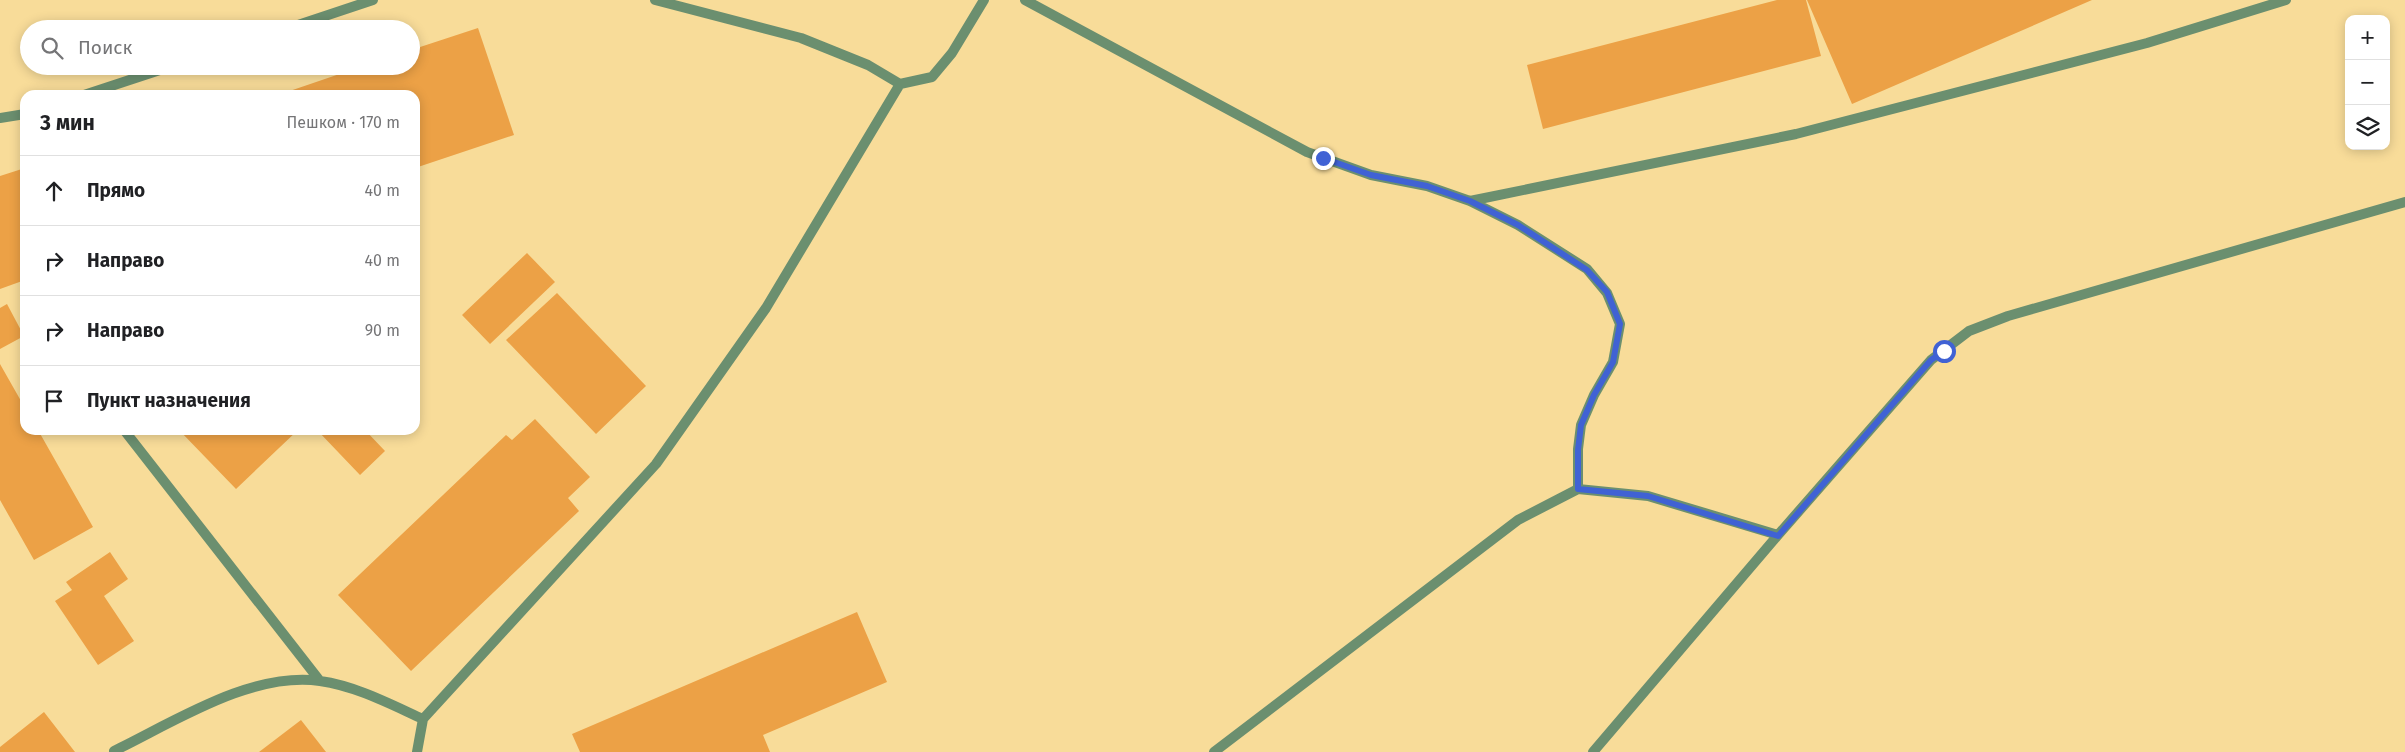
<!DOCTYPE html>
<html lang="ru">
<meta charset="utf-8">
<style>
body{margin:0;font-family:"Fira Sans",sans-serif;background:#f2f2f2;color:#202124}
.controls{position:absolute;right:15px;top:15px;display:grid;overflow:hidden;border-radius:10px;box-shadow:0 2px 12px #0003}
.controls button{width:45px;height:45px;display:grid;place-items:center;padding:0;border:0;border-bottom:1px solid #e0e0e0;background:#fff;color:#202124;font:25px sans-serif}
.stop{position:absolute;width:15px;height:15px;margin:-11px;border:4px solid #4062d4;border-radius:50%;background:#fff}
.stop.end{background:#4062d4;border-color:#fff;box-shadow:0 1px 5px #0008}
.list{margin:0;padding:0;list-style:none}
h2{display:flex;justify-content:space-between;align-items:center;height:65px;margin:0;padding:0 20px;font-size:21px}
h2 small{font-size:16px;font-weight:400;color:#757577}
.list li{display:grid;grid-template-columns:32px 1fr auto;gap:15px;align-items:center;box-sizing:border-box;height:70px;padding:0 20px;border-top:1px solid #e0e0e0}
.list b{display:block;font-size:19px;white-space:nowrap}
.list em{font-size:16px;font-style:normal;color:#757577}
.icon{flex:none;width:28px;height:28px;fill:none;stroke:currentColor;stroke-width:2;stroke-linecap:round;stroke-linejoin:round}
.map{position:relative;flex:none;width:2405px;height:752px;overflow:hidden}
.search{position:absolute;background:#fff;box-shadow:0 2px 12px #0003;left:20px;top:20px;width:400px;height:55px;display:flex;align-items:center;gap:12px;box-sizing:border-box;padding:0 18px;border-radius:28px;color:#757577;font-size:19px}
.panel{position:absolute;background:#fff;box-shadow:0 2px 12px #0003;left:20px;top:90px;width:400px;height:345px;border-radius:15px}
.map>svg:first-child{display:block}
.building{fill:#eca146}
.lines{fill:none;stroke-linecap:round;stroke-linejoin:round}
.service{stroke:#6b8f6f;stroke-width:10}
.route{stroke:#4062d4;stroke-width:6}
</style>
<div class="map">
<svg width="2405" height="752" viewBox="0 0 2405 752">
<rect width="100%" height="100%" fill="#f8dc99"/>
<path class="building" d="M 1777,0 L 1806,0 L 1821,56 L 1543,129 L 1527,65 Z
M 1807,0 L 2092,0 L 1852,104 Z
M 478,28 L 514,135 L 415,168 L 415,95 L 278,95 L 363,66 L 411,66 L 411,50 Z
M 25,168 L 25,280 L 0,289 L 0,176 Z
M 527,253 L 555,282 L 490,344 L 462,315 Z
M 557,293 L 646,386 L 596,434 L 506,340 Z
M 7,304 L 24,336 L 0,349 L 0,308 Z
M 0,364 L 25,408 L 25,430 L 38,430 L 93,527 L 34,560 L 0,500 Z
M 535,419 L 590,477 L 568,498 L 579,511 L 411,671 L 338,595 L 506,435 L 512,440 Z
M 179,430 L 298,430 L 236,489 Z
M 317,430 L 365,430 L 385,451 L 360,475 Z
M 110,552 L 128,579 L 104,596 L 134,641 L 98,665 L 55,601 L 72,590 L 66,582 Z
M 857,612 L 887,682 L 763,735 L 770,752 L 580,752 L 572,734 Z
M 44,712 L 75,752 L 0,752 L 0,747 Z
M 301,720 L 326,752 L 259,752 Z"/>
<g class="lines">
<path class="service" d="M 655,0 L 801,38 L 868,65 L 900,84 L 932,77 L 952,53 L 984,0
M 1025,0 L 1307,152 L 1371,175 L 1427,186 L 1470,201 L 1518,225 L 1587,269 L 1607,293 L 1620,324 L 1613,362 L 1594,395 L 1581,425 L 1578,449 L 1578,489
M 286,29 L 373,0
M 84,95 L 172,66
M 0,118 L 25,114
M 1470,201 L 1796,134 L 2147,43 L 2286,0
M 124,430 L 320,681
M 114,751 C 174,722 252,671 320,681 C 356,686 390,704 423,719
M 417,752 L 423,719 L 656,464 L 766,308 L 900,84
M 1214,752 L 1518,520 L 1578,489 L 1648,496 L 1778,535
M 1593,752 L 1778,535 L 1931,360 L 1969,331 L 2008,316 L 2405,202"/>
</g>
<g class="lines">
<path class="route" d="M 1323,158 L 1371,175 L 1427,186 L 1470,201 L 1518,225 L 1587,270 L 1607,292 L 1620,324 L 1613,362 L 1594,395 L 1581,425 L 1578,450 L 1578,489 L 1648,496 L 1778,536 L 1931,360 L 1944,351"/>
</g>
</svg>
<div class="controls">
<button>+</button>
<button>−</button>
<button><svg class="icon" aria-label="layers" viewBox="0 0 24 24"><path d="M12 4l9 5-9 5-9-5zM3 14l9 5 9-5"/></svg></button>
</div>
<div class="stop" style="left:1944px;top:351px"></div>
<div class="stop end" style="left:1323px;top:158px"></div>
<div class="search"><svg class="icon" aria-label="search" viewBox="0 0 24 24"><circle cx="10" cy="10" r="6"/><path d="M15 15l6 6"/></svg>Поиск</div>
<section class="panel">
<h2>3 мин<small>Пешком · 170 m</small></h2>
<ul class="list">
<li><svg class="icon" aria-label="ahead" viewBox="0 0 24 24"><path d="M12 20V5M6 11l6-6 6 6"/></svg><div><b>Прямо</b></div><em>40 m</em></li>
<li><svg class="icon" aria-label="right" viewBox="0 0 24 24"><path d="M7 20v-9h11M14 6l5 5-5 5"/></svg><div><b>Направо</b></div><em>40 m</em></li>
<li><svg class="icon" aria-label="right" viewBox="0 0 24 24"><path d="M7 20v-9h11M14 6l5 5-5 5"/></svg><div><b>Направо</b></div><em>90 m</em></li>
<li><svg class="icon" aria-label="arrive" viewBox="0 0 24 24"><path d="M6 21V4h12l-3 4 3 4H6"/></svg><div><b>Пункт назначения</b></div></li>
</ul>
</section>
</div>
